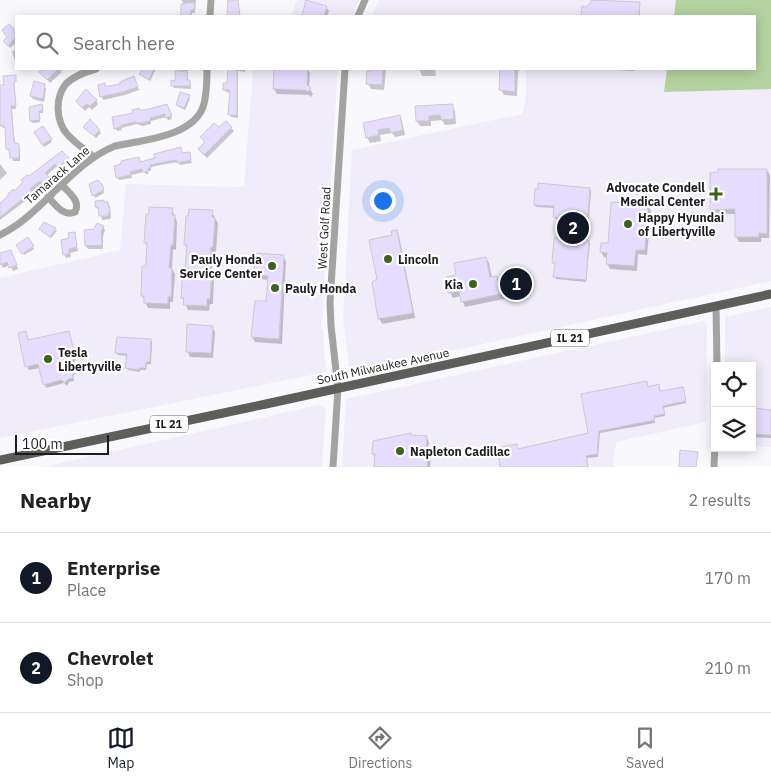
<!DOCTYPE html>
<style>
body{margin:0;font-family:"IBM Plex Sans",sans-serif;background:#f2f2f2;color:#202124}
.controls{position:absolute;right:15px;bottom:15px;display:grid;overflow:hidden;border-radius:0px;box-shadow:0 2px 12px #0003}
.controls button{width:45px;height:45px;display:grid;place-items:center;padding:0;border:0;border-bottom:1px solid #e0e0e0;background:#fff;color:#202124;font:25px sans-serif}
.scale{position:absolute;left:15px;bottom:12px;width:94px;box-sizing:border-box;padding-left:5px;border:2px solid #1c1c1e;border-top:0;font-size:14px;line-height:18px;white-space:nowrap;color:#1c1c1e;-webkit-text-stroke:4px #fff;paint-order:stroke}
.you{position:absolute;left:382px;top:200px;width:18px;height:18px;margin:-12px;border:4px solid #fff;border-radius:50%;background:#1a73e8;box-shadow:0 0 0 8px #1a73e833}
.badge{display:grid;place-items:center;width:32px;height:32px;border-radius:50%;background:#111827;color:#fff;font-size:16px;font-weight:700}
.pin{position:absolute;translate:-50% -50%;border:2px solid #fff;box-shadow:0 1px 5px #0006}
.list{margin:0;padding:0;list-style:none}
h2{display:flex;justify-content:space-between;align-items:center;height:65px;margin:0;padding:0 20px;font-size:21px}
h2 small{font-size:16px;font-weight:400;color:#757577}
.list li{display:grid;grid-template-columns:32px 1fr auto;gap:15px;align-items:center;box-sizing:border-box;height:90px;padding:0 20px;border-top:1px solid #e0e0e0}
.list b{display:block;font-size:19px;white-space:nowrap}
.list p{margin:0;font-size:16px;white-space:nowrap;color:#757577}
.list em{font-size:16px;font-style:normal;color:#757577}
.icon{flex:none;width:28px;height:28px;fill:none;stroke:currentColor;stroke-width:2;stroke-linecap:round;stroke-linejoin:round}
.map{position:relative;flex:none;width:771px;height:467px;overflow:hidden}
.search{position:absolute;background:#fff;box-shadow:0 2px 12px #0003;left:15px;right:15px;top:15px;height:55px;display:flex;align-items:center;gap:12px;box-sizing:border-box;padding:0 18px;border-radius:0px;color:#757577;font-size:19px}
.sheet{height:245px;background:#fff}
nav{display:flex;justify-content:space-around;align-items:center;box-sizing:border-box;height:70px;border-top:1px solid #e0e0e0;background:#fff;font-size:14px;color:#757577}
nav a{display:grid;justify-items:center;gap:2px}
nav .on{color:#111827}
.map>svg:first-child{display:block}
.built{fill:#f0ecf9}
.green{fill:#b4d29f}
.shadow{fill:#0003}
.building{fill:#e6ddfe;stroke:#cbcacf}
.lines{fill:none;stroke-linecap:round;stroke-linejoin:round}
.minor{stroke:#a2a4a1;stroke-width:7}
.major{stroke:#5c5e5a;stroke-width:9}
.poi-dot{fill:#3d621a;stroke:#fff;stroke-width:2}
.labels{text-anchor:middle;dominant-baseline:central;stroke-width:4.5;stroke-linejoin:round;paint-order:stroke}
.shield{fill:#fff;stroke:#606062;stroke-width:1}
.shield-label{font-size:11px;font-weight:bold;fill:#1c1c1e}
.street-label{font-size:12px;fill:#1c1c1e;stroke:#fff}
.poi-label{font-size:12px;font-weight:bold;fill:#1c1c1e;stroke:#fff;text-anchor:start}
</style>
<div class="map">
<svg width="771" height="467" viewBox="0 0 771 467">
<rect width="100%" height="100%" fill="#f9f8fd"/>
<path class="built" d="M 299,0 L 359,0 L 352,16 L 292,16 L 296,1 Z
M 379,0 L 771,0 L 771,281 L 350,373 L 343,319 L 352,150 L 522,114 L 526,96 L 526,69 L 755,69 L 755,16 L 372,16 Z
M 253,69 L 338,69 L 322,321 L 326,372 L 0,438 L 0,278 L 120,250 L 126,184 L 244,187 Z
M 771,307 L 771,447 L 752,446 L 752,366 L 725,366 L 725,317 Z
M 704,321 L 707,326 L 706,422 L 616,442 L 613,467 L 342,467 L 346,399 Z
M 319,405 L 326,409 L 322,467 L 43,467 Z"/>
<path class="green" d="M 676,0 L 771,0 L 771,89 L 664,92 L 667,69 L 755,69 L 755,16 L 674,16 Z"/>
<path class="shadow" d="M 181,0 L 196,0 L 195,13 L 192,13 L 192,16 L 182,16 L 183,2 Z
M 592,0 L 639,3 L 640,16 L 582,16 L 583,7 L 587,8 L 591,4 Z
M 307,2 L 326,7 L 329,11 L 327,16 L 303,16 Z
M 9,26 L 16,36 L 16,43 L 10,48 L 4,41 L 8,37 Z
M 16,50 L 16,61 L 15,61 L 12,51 Z
M 44,69 L 60,69 L 62,72 L 50,83 L 41,72 Z
M 144,69 L 156,69 L 150,81 L 141,74 Z
M 180,69 L 188,69 L 188,81 L 191,84 L 191,89 L 174,88 L 172,85 L 176,82 Z
M 229,69 L 245,69 L 245,72 L 238,71 L 238,118 L 231,117 L 230,114 L 231,93 L 226,92 L 224,89 L 229,84 Z
M 276,69 L 308,69 L 310,73 L 309,88 L 313,94 L 311,97 L 309,95 L 277,94 L 274,89 Z
M 374,69 L 386,69 L 384,90 L 371,89 L 368,84 L 374,73 Z
M 419,69 L 435,69 L 436,76 L 422,76 Z
M 501,69 L 520,69 L 520,71 L 518,70 L 517,96 L 504,95 L 501,90 Z
M 616,69 L 635,69 L 635,71 L 617,70 Z
M 14,80 L 16,109 L 12,109 L 13,124 L 15,144 L 18,145 L 20,148 L 20,161 L 13,161 L 11,152 L 7,149 L 6,128 L 3,128 L 1,125 L 0,87 L 5,86 Z
M 135,80 L 139,90 L 125,95 L 103,100 L 102,97 L 106,88 Z
M 44,85 L 46,89 L 44,102 L 33,99 L 31,96 Z
M 189,96 L 190,99 L 185,110 L 179,107 L 177,105 Z
M 96,100 L 98,104 L 92,110 L 89,107 L 85,111 L 80,105 Z
M 42,105 L 43,113 L 39,113 L 40,122 L 33,123 L 31,121 Z
M 452,105 L 455,111 L 456,124 L 445,125 L 442,120 L 431,121 L 431,126 L 420,126 L 417,121 Z
M 168,108 L 172,119 L 168,120 L 166,117 L 151,121 L 151,124 L 142,126 L 137,124 L 121,128 L 122,130 L 117,131 L 115,128 L 145,111 Z
M 399,116 L 402,121 L 405,135 L 395,137 L 392,133 L 380,135 L 381,141 L 370,143 L 367,137 L 364,124 Z
M 226,123 L 234,131 L 207,158 L 202,153 L 219,128 Z
M 85,127 L 99,131 L 101,133 L 96,138 Z
M 43,128 L 52,142 L 44,147 L 36,132 Z
M 180,149 L 182,154 L 189,153 L 192,163 L 180,165 L 178,162 L 166,164 L 151,167 L 151,171 L 148,171 L 149,174 L 146,174 L 144,172 L 131,175 L 132,178 L 119,180 L 117,177 L 139,158 L 140,163 L 157,159 Z
M 62,153 L 70,162 L 61,170 L 57,166 L 46,176 L 49,181 L 44,185 L 43,183 L 31,193 L 33,195 L 0,220 L 0,205 L 9,195 L 14,192 L 28,178 Z
M 0,164 L 7,173 L 0,180 Z
M 767,170 L 770,176 L 769,238 L 761,238 L 761,242 L 739,242 L 736,237 L 736,214 L 715,214 L 712,209 Z
M 90,185 L 103,188 L 104,193 L 95,198 Z
M 590,189 L 591,191 L 587,241 L 590,243 L 586,282 L 556,279 L 555,277 L 556,265 L 553,262 L 560,240 L 561,219 L 556,219 L 554,217 L 555,208 L 536,207 L 535,205 Z
M 104,203 L 108,203 L 110,207 L 111,216 L 110,219 L 102,220 L 100,211 L 96,207 Z
M 648,206 L 651,211 L 647,255 L 638,254 L 637,271 L 610,269 L 607,263 L 608,258 L 604,257 L 601,252 Z
M 172,209 L 177,222 L 176,250 L 173,249 L 172,269 L 175,274 L 173,302 L 170,302 L 170,309 L 148,308 L 142,295 L 147,267 L 148,247 L 145,243 Z
M 212,212 L 218,224 L 216,252 L 213,252 L 212,272 L 214,277 L 213,304 L 210,304 L 209,311 L 188,310 L 182,297 L 188,249 L 185,245 Z
M 44,223 L 57,231 L 51,238 L 40,229 Z
M 103,227 L 105,230 L 103,237 L 103,249 L 88,249 L 86,246 Z
M 396,231 L 399,236 L 415,318 L 382,324 L 379,318 L 378,280 L 393,236 Z
M 74,233 L 78,251 L 70,253 L 71,257 L 66,258 L 64,254 Z
M 28,239 L 34,249 L 24,255 L 18,245 Z
M 0,255 L 13,256 L 18,269 L 13,271 L 10,265 L 3,268 L 0,262 Z
M 283,256 L 286,262 L 282,344 L 255,342 L 252,337 L 268,302 L 269,280 L 259,279 L 256,273 Z
M 486,258 L 489,263 L 492,278 L 497,277 L 499,282 L 523,276 L 526,281 L 529,294 L 465,307 L 461,296 L 453,298 L 450,292 L 458,276 Z
M 212,327 L 215,332 L 213,358 L 190,357 L 187,351 Z
M 69,332 L 76,359 L 71,367 L 76,373 L 73,376 L 74,381 L 69,382 L 67,386 L 64,383 L 46,388 L 40,368 L 29,370 L 27,366 L 26,333 L 29,341 Z
M 151,340 L 152,342 L 151,364 L 147,364 L 146,370 L 140,370 L 140,372 L 128,370 L 127,367 L 128,356 L 118,355 L 117,353 Z
M 646,383 L 648,388 L 659,386 L 661,393 L 682,388 L 686,403 L 663,408 L 665,416 L 654,418 L 655,423 L 600,433 L 598,457 L 587,458 L 588,467 L 502,467 L 518,450 L 589,434 Z
M 752,410 L 771,411 L 771,438 L 752,437 Z
M 411,434 L 412,436 L 426,437 L 429,442 L 428,450 L 431,455 L 430,467 L 375,467 L 376,458 L 373,454 Z"/>
<path class="building" d="M 228,0 L 238,0 L 240,16 L 227,16 Z
M 306,0 L 327,6 L 324,16 L 302,16 Z
M 591,0 L 640,2 L 639,16 L 581,16 L 582,6 L 586,7 L 590,4 Z
M 185,3 L 195,3 L 194,10 L 191,10 L 190,16 L 181,16 L 181,4 L 185,4 Z
M 9,24 L 14,29 L 13,30 L 16,34 L 16,37 L 8,46 L 3,41 L 7,37 L 2,30 Z
M 43,69 L 58,69 L 47,80 L 39,72 Z
M 143,69 L 154,69 L 149,80 L 139,74 Z
M 228,69 L 237,69 L 237,115 L 228,115 L 230,90 L 223,90 L 223,83 L 227,83 Z
M 274,69 L 308,69 L 307,85 L 311,88 L 308,92 L 305,90 L 273,89 Z
M 373,69 L 383,69 L 382,85 L 366,84 L 367,71 L 372,71 Z
M 500,69 L 515,69 L 515,92 L 499,90 Z
M 175,71 L 187,71 L 187,80 L 190,80 L 190,86 L 171,86 L 171,80 L 175,81 Z
M 16,75 L 16,82 L 14,82 L 14,84 L 16,106 L 11,106 L 14,142 L 19,144 L 19,158 L 10,158 L 9,149 L 6,149 L 5,128 L 3,125 L 0,126 L 0,85 L 4,85 L 3,76 Z
M 134,76 L 138,87 L 123,92 L 100,97 L 98,85 L 105,83 L 105,86 L 109,86 L 120,84 L 120,82 Z
M 34,81 L 45,84 L 43,99 L 30,96 Z
M 86,89 L 97,100 L 90,106 L 86,104 L 82,108 L 76,101 Z
M 180,92 L 190,95 L 184,108 L 176,105 Z
M 42,104 L 43,111 L 39,111 L 40,120 L 30,121 L 29,107 Z
M 167,104 L 172,116 L 165,118 L 165,114 L 150,118 L 151,121 L 140,123 L 135,122 L 121,125 L 121,127 L 114,129 L 112,117 L 133,113 L 132,110 L 139,108 L 140,110 L 145,110 Z
M 453,104 L 454,119 L 441,120 L 440,115 L 429,116 L 429,121 L 416,121 L 415,106 Z
M 400,115 L 403,130 L 391,133 L 389,128 L 378,130 L 379,135 L 366,138 L 363,123 Z
M 90,119 L 100,130 L 94,136 L 83,127 Z
M 226,121 L 232,127 L 204,155 L 198,149 L 205,142 L 200,137 L 214,123 L 219,127 Z
M 43,126 L 52,139 L 42,145 L 34,132 Z
M 181,147 L 182,153 L 190,152 L 191,160 L 177,163 L 177,160 L 164,162 L 150,165 L 151,168 L 148,168 L 148,171 L 143,172 L 142,169 L 130,172 L 131,175 L 116,178 L 114,166 L 121,164 L 121,161 L 139,157 L 140,162 L 155,158 L 154,154 Z
M 62,151 L 69,158 L 58,168 L 55,164 L 45,173 L 49,177 L 42,183 L 40,181 L 30,189 L 32,191 L 0,217 L 0,203 L 8,196 L 8,194 L 13,189 L 14,191 L 23,182 L 21,180 L 27,175 L 29,176 Z
M 718,169 L 767,169 L 767,234 L 759,233 L 759,237 L 735,237 L 735,209 L 710,210 L 710,173 L 718,172 Z
M 98,180 L 102,184 L 104,190 L 92,196 L 89,184 Z
M 538,183 L 590,188 L 586,240 L 589,240 L 586,280 L 553,277 L 555,263 L 552,263 L 554,238 L 559,238 L 560,218 L 553,217 L 554,206 L 534,205 L 535,189 L 538,189 Z
M 104,200 L 104,202 L 108,202 L 110,213 L 108,213 L 109,216 L 99,216 L 98,207 L 95,207 L 95,201 Z
M 611,202 L 648,205 L 645,250 L 636,250 L 634,266 L 606,264 L 607,253 L 600,252 L 601,243 L 608,243 Z
M 149,207 L 173,208 L 172,215 L 175,215 L 173,245 L 171,245 L 169,268 L 172,268 L 171,297 L 168,297 L 168,304 L 144,303 L 144,296 L 141,296 L 142,266 L 146,266 L 146,259 L 147,243 L 144,243 L 146,214 L 149,214 Z
M 189,209 L 213,210 L 212,217 L 215,218 L 213,247 L 211,247 L 209,270 L 212,270 L 210,299 L 207,299 L 207,306 L 183,305 L 184,298 L 181,298 L 183,268 L 185,269 L 187,245 L 184,245 L 186,216 L 188,216 Z
M 44,222 L 56,228 L 50,237 L 39,229 Z
M 97,223 L 104,226 L 101,232 L 102,245 L 85,246 L 84,230 L 94,229 Z
M 397,230 L 413,313 L 378,319 L 372,282 L 377,279 L 369,240 L 392,235 L 391,231 Z
M 75,232 L 77,247 L 69,249 L 69,254 L 63,255 L 61,240 L 69,238 L 68,233 Z
M 28,237 L 34,246 L 22,254 L 16,245 Z
M 11,250 L 17,265 L 9,268 L 7,262 L 0,265 L 0,253 Z
M 255,253 L 284,255 L 279,339 L 251,337 L 255,301 L 266,301 L 268,276 L 254,274 Z
M 486,257 L 490,277 L 497,276 L 498,281 L 523,274 L 527,289 L 461,302 L 459,291 L 448,293 L 446,277 L 456,275 L 454,263 Z
M 187,324 L 213,326 L 211,353 L 186,352 Z
M 26,331 L 28,340 L 69,331 L 75,355 L 68,364 L 75,368 L 72,372 L 73,378 L 68,379 L 65,383 L 61,380 L 43,385 L 38,364 L 25,367 L 18,333 Z
M 117,337 L 151,339 L 150,362 L 146,362 L 146,368 L 139,368 L 139,370 L 125,368 L 127,354 L 115,353 Z
M 647,381 L 648,387 L 659,384 L 660,391 L 683,387 L 686,401 L 663,406 L 665,414 L 654,416 L 655,420 L 599,431 L 597,454 L 586,456 L 588,467 L 500,467 L 498,453 L 503,452 L 501,447 L 517,444 L 518,449 L 588,433 L 581,394 Z
M 752,408 L 771,410 L 771,435 L 752,434 Z
M 411,433 L 411,435 L 427,436 L 426,448 L 429,449 L 427,467 L 374,467 L 375,454 L 372,454 L 373,441 Z
M 680,450 L 698,452 L 696,467 L 679,467 Z"/>
<g class="lines">
<path class="minor" d="M 210,16 L 211,0
M 358,16 L 365,0
M 94,157 C 85,150 74,142 67,134 C 56,121 55,99 65,85 C 73,76 85,72 96,69
M 48,197 C 56,205 63,217 75,212 C 81,201 69,193 62,185
M 0,235 C 43,214 70,164 115,146 C 142,140 192,137 203,107 C 207,95 207,81 207,69
M 716,306 L 717,366
M 333,467 L 338,388 L 331,326 L 330,302 L 345,69
M 714,467 L 715,443"/>
<path class="major" d="M 0,460 L 266,404 L 771,294"/>
</g>
<g class="poi-dot">
<path d="M713.5 186.5h5v5h5v5h-5v5h-5v-5h-5v-5h5z"/>
<circle cx="628" cy="224" r="5"/>
<circle cx="388" cy="259" r="5"/>
<circle cx="272" cy="266" r="5"/>
<circle cx="473" cy="284" r="5"/>
<circle cx="275" cy="288" r="5"/>
<circle cx="48" cy="359" r="5"/>
<circle cx="400" cy="451" r="5"/>
</g>
<g class="labels">
<g class="shield">
<rect x="551" y="329.5" width="38" height="17" rx="4"/>
<rect x="150" y="415.5" width="38" height="17" rx="4"/>
</g>
<g class="shield-label">
<text x="570" y="338">IL 21</text>
<text x="169" y="424">IL 21</text>
</g>
<g class="street-label">
<text transform="translate(57 175) rotate(-41)">Tamarack Lane</text>
<text transform="translate(324 228) rotate(-87)">West Golf Road</text>
<text transform="translate(383 366) rotate(-12)">South Milwaukee Avenue</text>
</g>
<g class="poi-label">
<text x="705" y="187" text-anchor="end">Advocate Condell<tspan x="705" dy="14">Medical Center</tspan></text>
<text x="638" y="217">Happy Hyundai<tspan x="638" dy="14">of Libertyville</tspan></text>
<text x="262" y="259" text-anchor="end">Pauly Honda<tspan x="262" dy="14">Service Center</tspan></text>
<text x="398" y="259">Lincoln</text>
<text x="463" y="284" text-anchor="end">Kia</text>
<text x="285" y="288">Pauly Honda</text>
<text x="58" y="352">Tesla<tspan x="58" dy="14">Libertyville</tspan></text>
<text x="410" y="451">Napleton Cadillac</text>
</g>
</g>
</svg>
<div class="controls">
<button><svg class="icon" aria-label="locate" viewBox="0 0 24 24"><circle cx="12" cy="12" r="6"/><path d="M12 2v4M12 18v4M2 12h4M18 12h4"/></svg></button>
<button><svg class="icon" aria-label="layers" viewBox="0 0 24 24"><path d="M12 4l9 5-9 5-9-5zM3 14l9 5 9-5"/></svg></button>
</div>
<div class="scale">100 m</div>
<div class="you"></div>
<div class="pin badge" style="left:516px;top:284px">1</div>
<div class="pin badge" style="left:573px;top:228px">2</div>
<div class="search"><svg class="icon" aria-label="search" viewBox="0 0 24 24"><circle cx="10" cy="10" r="6"/><path d="M15 15l6 6"/></svg>Search here</div>
</div>
<section class="sheet">
<h2>Nearby<small>2 results</small></h2>
<ul class="list">
<li><span class="badge">1</span><div><b>Enterprise</b><p>Place</p></div><em>170 m</em></li>
<li><span class="badge">2</span><div><b>Chevrolet</b><p>Shop</p></div><em>210 m</em></li>
</ul>
</section>
<nav>
<a class="on"><svg class="icon" aria-label="map" viewBox="0 0 24 24"><path d="M3 6l6-2 6 2 6-2v14l-6 2-6-2-6 2zM9 4v14M15 6v14"/></svg>Map</a>
<a><svg class="icon" aria-label="directions" viewBox="0 0 24 24"><path d="M12 3l9 9-9 9-9-9zM9 14v-3h6M13 9l2 2-2 2"/></svg>Directions</a>
<a><svg class="icon" aria-label="saved" viewBox="0 0 24 24"><path d="M7 4h10v16l-5-4-5 4z"/></svg>Saved</a>
</nav>
